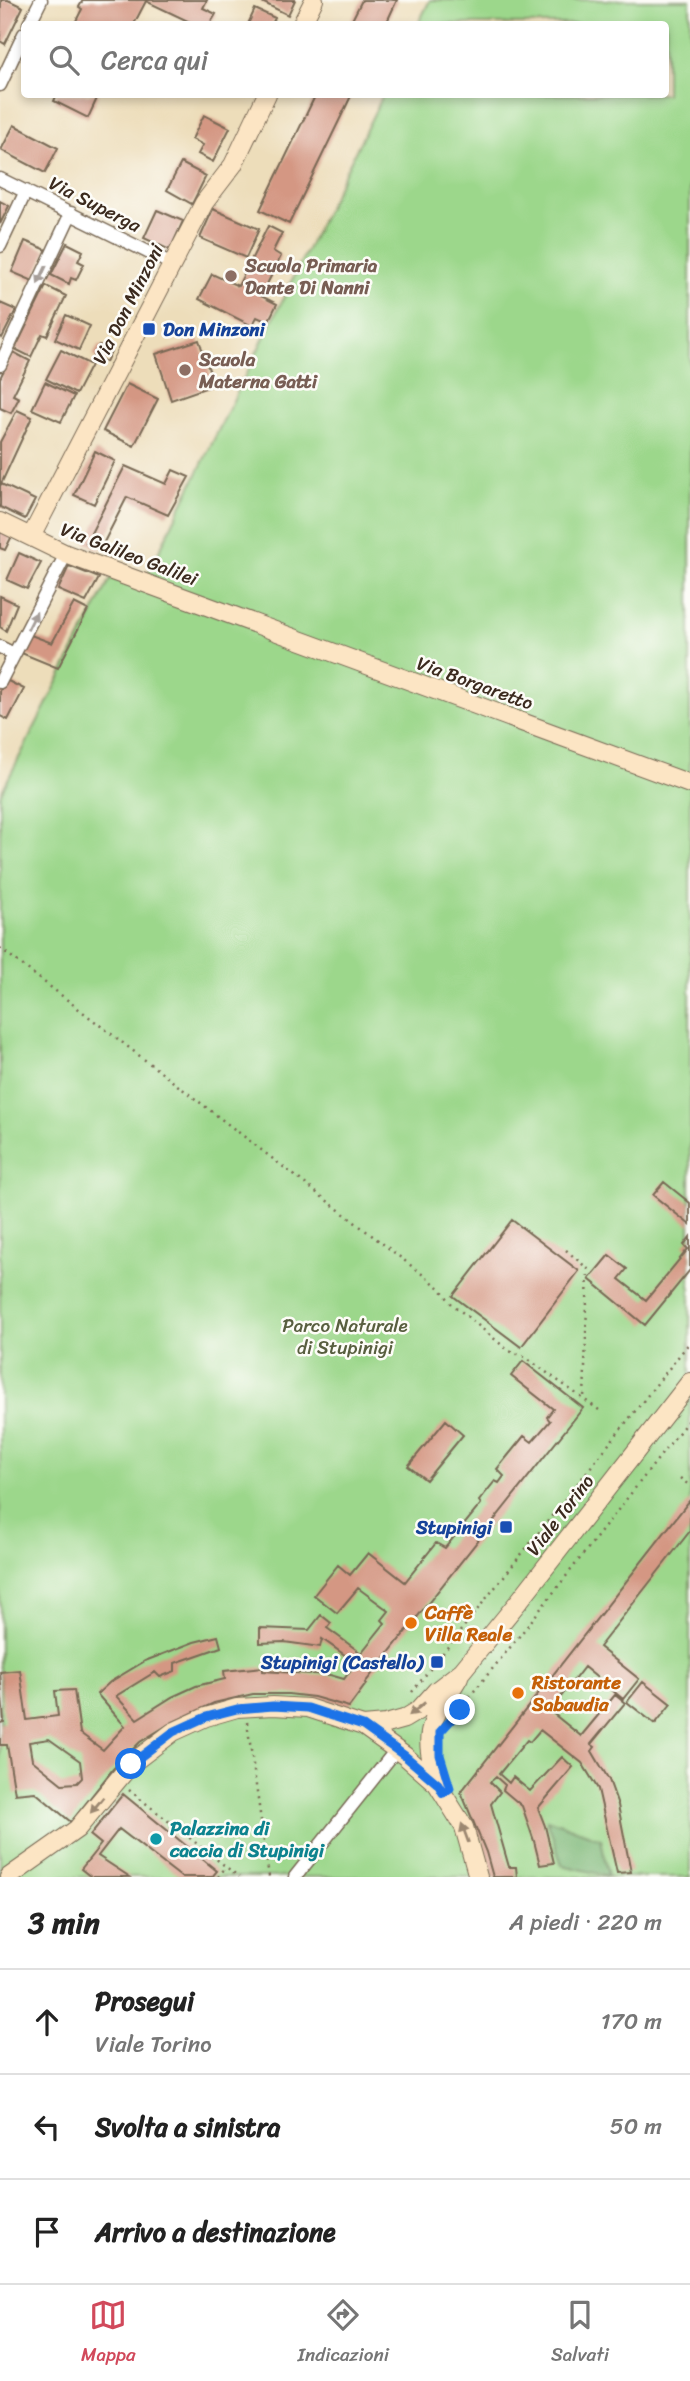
<!DOCTYPE html>
<html lang="it">
<meta charset="utf-8">
<style>
body{margin:0;font-family:Sriracha,sans-serif;background:#f6f6f6;color:#222}
.stop{position:absolute;width:21px;height:21px;margin:-16px;border:5px solid #1a73e8;border-radius:50%;background:#fff}
.stop.end{background:#1a73e8;border-color:#fff;box-shadow:0 2px 7px #0008}
.list{margin:0;padding:0;list-style:none}
h2{display:flex;justify-content:space-between;align-items:center;height:91px;margin:0;padding:0 28px;font-size:30px}
h2 small{font-size:23px;font-weight:400;color:#767676}
.list li{display:grid;grid-template-columns:46px 1fr auto;gap:21px;align-items:center;box-sizing:border-box;height:105px;padding:0 28px;border-top:2px solid #e0e0e0}
.list b{display:block;font-size:26px;white-space:nowrap}
.list p{margin:0;font-size:23px;white-space:nowrap;color:#767676}
.list em{font-size:23px;font-style:normal;color:#767676}
.icon{flex:none;width:38px;height:38px;fill:none;stroke:currentColor;stroke-width:2;stroke-linecap:round;stroke-linejoin:round}
.map{position:relative;flex:none;width:690px;height:1877px;overflow:hidden}
.search{position:absolute;background:#fff;box-shadow:0 4px 10px #0003;left:21px;right:21px;top:21px;height:77px;display:flex;align-items:center;gap:18px;box-sizing:border-box;padding:0 24px;border-radius:7px;color:#767676;font-size:26px}
.sheet{height:406px;background:#fff}
nav{display:flex;justify-content:space-around;align-items:center;box-sizing:border-box;height:98px;border-top:2px solid #e0e0e0;background:#fff;font-size:19px;color:#767676}
nav a{display:grid;justify-items:center;gap:4px}
nav .on{color:#d1495b}
.map>svg:first-child{display:block}
.green{fill:#9cd78b;stroke:#6c8054;stroke-width:2}
.forest{fill:#7db877;stroke:#5c714a;stroke-width:2}
.building{fill:#d49783;fill-rule:evenodd}
.lines{fill:none;stroke-linecap:round;stroke-linejoin:round}
.street-casing{stroke:#796955;stroke-width:15}
.secondary-casing{stroke:#796955;stroke-width:20}
.path{stroke:#796955;stroke-width:2.5;stroke-dasharray:2 5;stroke-linecap:butt}
.street{stroke:#fff;stroke-width:12}
.secondary{stroke:#fce5c4;stroke-width:18}
.oneway{fill:#a79f9a}
.oneway2{fill:#9c8871}
.route{stroke:#1a73e8;stroke-width:9}
.education-dot{fill:#8d6e63;stroke:#fdfcf7;stroke-width:2.5}
.transit-dot{fill:#1a4fb4;stroke:#fdfcf7;stroke-width:2.5}
.food-dot{fill:#e8710a;stroke:#fdfcf7;stroke-width:2.5}
.culture-dot{fill:#0f9aa8;stroke:#fdfcf7;stroke-width:2.5}
.labels{text-anchor:middle;dominant-baseline:central;stroke-width:5;stroke-linejoin:round;paint-order:stroke}
.street-label{font-size:19px;fill:#3b2a1e;stroke:#fdfcf7}
.education-label{font-size:19px;font-weight:bold;fill:#785e54;stroke:#fdfcf7;text-anchor:start}
.transit-label{font-size:19px;font-weight:bold;fill:#164399;stroke:#fdfcf7;text-anchor:end}
.park-label{font-size:19px;fill:#585e3f;stroke:#fdfcf7}
.food-label{font-size:19px;font-weight:bold;fill:#c56008;stroke:#fdfcf7;text-anchor:start}
.culture-label{font-size:19px;font-weight:bold;fill:#0d838f;stroke:#fdfcf7;text-anchor:start}
</style>
<div class="map">
<svg width="690" height="1877" viewBox="0 0 690 1877">
<rect width="100%" height="100%" fill="#fdfcf7"/>
<filter id="ink" filterUnits="userSpaceOnUse"><feTurbulence type="fractalNoise" baseFrequency=".0143" numOctaves="2"/><feDisplacementMap in="SourceGraphic" scale="14" xChannelSelector="R" yChannelSelector="G"/><feConvolveMatrix kernelMatrix="1 2 1 2 8 2 1 2 1" color-interpolation-filters="sRGB"/></filter>
<filter id="wash" filterUnits="userSpaceOnUse"><feTurbulence type="fractalNoise" baseFrequency=".00686" numOctaves="4" result="noise"/><feDisplacementMap in="SourceGraphic" scale="28" xChannelSelector="R" yChannelSelector="G"/><feGaussianBlur stdDeviation="1.57" result="paint"/><feColorMatrix in="noise" values="0 0 0 0 0 0 0 0 0 0 0 0 0 0 0 0 0 1.4 0 .05"/><feComposite in="paint" operator="in"/></filter>
<g filter="url(#wash)">
<rect width="100%" height="100%" fill="#edddba"/>
<path class="green" d="M 430,0 L 690,0 L 690,1877 L 0,1877 L 0,795 L 111,578 L 141,588 L 383,95 L 666,94 L 666,24 L 418,24 Z"/>
<path class="forest" d="M 547,1819 L 601,1839 L 608,1876 L 562,1865 Z"/>
<g id="blocks">
<path class="building" d="M 1,0 L 8,0 L 23,7 L 5,44 L 0,41 Z
M 83,0 L 207,0 L 203,8 L 216,14 L 210,24 L 194,24 L 146,1 L 134,24 L 77,24 L 75,23 L 82,9 L 79,7 Z
M 258,0 L 295,0 L 288,15 Z
M 362,0 L 397,0 L 386,24 L 350,24 Z
M 255,9 L 275,18 L 272,24 L 248,24 Z
M 57,94 L 99,94 L 88,118 L 54,101 Z
M 316,94 L 352,94 L 289,224 L 260,210 Z
M 204,115 L 230,128 L 213,162 L 198,154 L 203,145 L 192,139 Z
M 14,125 L 58,148 L 45,173 L 1,150 Z
M 181,163 L 206,176 L 192,204 L 167,190 Z
M 0,201 L 9,206 L 0,224 Z
M 213,209 L 259,229 L 246,258 L 200,238 Z
M 157,210 L 183,221 L 170,250 L 144,238 Z
M 268,226 L 282,233 L 273,251 L 281,256 L 261,296 L 277,304 L 268,322 L 257,317 L 252,326 L 199,299 L 212,274 L 238,286 Z
M 25,241 L 47,250 L 33,281 L 12,272 Z
M 67,243 L 83,251 L 78,261 L 84,264 L 76,280 L 71,278 L 69,284 L 51,275 Z
M 46,286 L 66,296 L 47,336 L 42,334 L 31,357 L 15,349 Z
M 0,303 L 16,310 L 2,338 L 0,337 Z
M 66,315 L 90,326 L 79,350 L 55,339 Z
M 199,340 L 214,385 L 171,400 L 156,354 Z
M 99,345 L 111,351 L 106,362 L 93,356 Z
M 61,350 L 91,365 L 76,394 L 46,379 Z
M 13,352 L 30,361 L 13,395 L 19,398 L 11,413 L 0,408 L 0,378 Z
M 45,382 L 74,396 L 61,422 L 32,409 Z
M 127,384 L 158,399 L 134,446 L 103,431 Z
M 17,410 L 32,417 L 1,484 L 35,500 L 25,519 L 0,507 L 0,442 Z
M 95,451 L 115,461 L 94,504 L 74,495 Z
M 125,466 L 166,484 L 173,470 L 189,477 L 168,515 L 127,497 L 100,550 L 86,543 Z
M 0,529 L 12,536 L 5,550 L 0,548 Z
M 19,553 L 41,563 L 27,589 L 7,580 Z
M 69,566 L 99,578 L 86,602 L 58,590 Z
M 0,596 L 17,604 L 6,631 L 0,627 Z
M 74,603 L 88,610 L 58,668 L 19,652 L 28,634 L 52,643 Z
M 6,680 L 24,689 L 8,720 L 0,716 L 0,691 Z
M 664,1182 L 690,1203 L 690,1225 L 653,1195 Z
M 512,1220 L 579,1271 L 521,1347 L 453,1296 Z
M 690,1237 L 690,1270 L 645,1325 L 589,1279 L 609,1255 L 627,1269 L 619,1279 L 646,1300 L 688,1249 L 684,1245 Z
M 523,1361 L 583,1408 L 365,1683 L 366,1684 L 349,1707 L 314,1697 L 288,1694 L 253,1694 L 214,1703 L 173,1722 L 140,1742 L 113,1769 L 71,1822 L 35,1792 L 15,1794 L 7,1745 L 0,1745 L 0,1723 L 4,1722 L 0,1672 L 20,1670 L 27,1720 L 58,1716 L 55,1691 L 74,1690 L 80,1733 L 103,1750 L 125,1726 L 97,1694 L 110,1682 L 145,1661 L 194,1642 L 218,1636 L 221,1647 L 175,1663 L 175,1671 L 160,1677 L 155,1672 L 116,1696 L 137,1719 L 172,1697 L 196,1686 L 225,1679 L 224,1671 L 263,1667 L 263,1671 L 330,1675 L 344,1679 L 356,1663 L 322,1639 L 320,1647 L 284,1642 L 260,1643 L 260,1628 L 309,1630 L 321,1615 L 331,1623 L 327,1628 L 361,1653 L 385,1623 L 382,1620 L 389,1611 L 358,1588 L 337,1613 L 314,1595 L 338,1565 L 350,1575 L 368,1553 L 405,1582 L 436,1543 L 445,1548 L 481,1504 L 479,1501 L 495,1481 L 499,1483 L 504,1476 L 497,1469 L 524,1436 L 532,1442 L 550,1421 L 547,1417 L 553,1409 L 511,1376 ZM 49,1739 L 80,1761 L 82,1778 L 77,1783 L 62,1784 L 32,1760 L 29,1742 Z
M 446,1420 L 463,1435 L 426,1480 L 408,1466 Z
M 690,1500 L 690,1531 L 599,1647 L 639,1679 L 623,1699 L 584,1667 L 550,1711 L 581,1736 L 615,1695 L 625,1703 L 591,1744 L 595,1747 L 592,1751 L 609,1780 L 618,1805 L 631,1872 L 617,1873 L 598,1789 L 582,1763 L 540,1730 L 530,1742 L 527,1740 L 499,1774 L 509,1783 L 513,1777 L 530,1791 L 562,1757 L 573,1767 L 538,1808 L 545,1826 L 554,1863 L 540,1865 L 534,1841 L 522,1806 L 503,1790 L 505,1785 L 496,1777 L 490,1782 L 500,1792 L 491,1804 L 509,1867 L 516,1867 L 517,1877 L 493,1877 L 486,1852 L 461,1792 Z
M 643,1682 L 671,1704 L 655,1724 L 627,1702 Z
M 123,1794 L 217,1871 L 212,1877 L 181,1877 L 119,1829 L 98,1856 L 130,1877 L 91,1877 L 81,1869 L 101,1844 L 90,1835 Z"/>
</g>
</g>
<g filter="url(#ink)">
<use href="#blocks" fill-opacity="0" stroke="#796955" stroke-width="2"/>
<g class="lines">
<defs>
<path id="street" d="M 29,24 L 41,0
M 0,85 L 24,34
M 0,179 L 172,264
M 0,246 L 26,191
M 0,365 L 71,213
M 0,647 L 14,654
M 0,682 L 66,554
M 295,1877 L 396,1750"/>
<path id="secondary" d="M 302,24 L 314,0
M 0,522 L 66,554 L 690,784
M 31,537 L 204,203 L 233,165 L 267,94
M 363,1726 L 386,1724 L 404,1719 L 419,1710 L 436,1691 L 462,1671 L 519,1601 L 690,1382
M 437,1784 C 434,1769 427,1750 430,1733 C 433,1714 449,1695 459,1677
M 9,1877 L 77,1829 L 131,1764 L 173,1732 L 206,1717 L 237,1708 L 273,1706 L 308,1708 L 363,1726 L 405,1756 L 437,1784 L 464,1827 L 478,1877"/>
</defs>
<use href="#street" class="street-casing"/>
<use href="#secondary" class="secondary-casing"/>
<path class="path" d="M 0,948 L 440,1288 L 451,1303 L 509,1351 L 525,1357 L 599,1410
M 566,1250 L 588,1269 L 584,1400
M 680,1478 L 690,1486
M 412,1692 L 690,1342
M 456,1713 L 517,1639 L 690,1418
M 247,1722 L 269,1877
M 129,1790 L 239,1877
M 218,1877 L 226,1867"/>
<use href="#street" class="street"/>
<use href="#secondary" class="secondary"/>
</g>
<defs><path id="oneway-solid" d="M-6-.8H1V-3.2L6.5 0L1 3.2V.8H-6Z" transform="scale(1.75)"/></defs>
<g class="oneway">
<use href="#oneway-solid" transform="translate(42 275) rotate(115)"/>
<use href="#oneway-solid" transform="translate(32 621) rotate(-63)"/>
</g>
<g class="oneway2">
<use href="#oneway-solid" transform="translate(417 1709) rotate(141)"/>
<use href="#oneway-solid" transform="translate(97 1805) rotate(129)"/>
<use href="#oneway-solid" transform="translate(465 1833) rotate(-110)"/>
</g>
</g>
<g class="lines" filter="url(#ink)">
<path class="route" d="M 131,1764 L 173,1732 L 206,1717 L 237,1709 L 273,1706 L 308,1708 L 363,1726 L 405,1756 L 438,1784 L 443,1793 L 450,1788 L 440,1755 L 440,1732 L 460,1710"/>
</g>
<g class="education-dot">
<circle cx="231" cy="276" r="7"/>
<circle cx="185" cy="370" r="7"/>
</g>
<g class="transit-dot">
<rect x="142" y="322" width="14" height="14" rx="3.5"/>
<rect x="499" y="1520" width="14" height="14" rx="3.5"/>
<rect x="430" y="1655" width="14" height="14" rx="3.5"/>
</g>
<g class="food-dot">
<circle cx="411" cy="1623" r="7"/>
<circle cx="518" cy="1693" r="7"/>
</g>
<circle class="culture-dot" cx="156" cy="1839" r="7"/>
<g class="labels">
<g class="street-label">
<text transform="translate(95 204) rotate(27)">Via Superga</text>
<text transform="translate(128 304) rotate(-63)">Via Don Minzoni</text>
<text transform="translate(129 554) rotate(21)">Via Galileo Galilei</text>
<text transform="translate(475 683) rotate(20)">Via Borgaretto</text>
<text transform="translate(560 1515) rotate(-52)">Viale Torino</text>
</g>
<g class="education-label">
<text x="245" y="265">Scuola Primaria<tspan x="245" dy="22">Dante Di Nanni</tspan></text>
<text x="199" y="359">Scuola<tspan x="199" dy="22">Materna Gatti</tspan></text>
</g>
<g class="transit-label">
<text x="163" y="329" text-anchor="start">Don Minzoni</text>
<text x="492" y="1527">Stupinigi</text>
<text x="423" y="1662">Stupinigi (Castello)</text>
</g>
<g class="park-label">
<text x="345" y="1325">Parco Naturale<tspan x="345" dy="22">di Stupinigi</tspan></text>
</g>
<g class="food-label">
<text x="425" y="1612">Caffè<tspan x="425" dy="22">Villa Reale</tspan></text>
<text x="532" y="1682">Ristorante<tspan x="532" dy="22">Sabaudia</tspan></text>
</g>
<g class="culture-label">
<text x="170" y="1828">Palazzina di<tspan x="170" dy="22">caccia di Stupinigi</tspan></text>
</g>
</g>
</svg>
<div class="stop" style="left:131px;top:1764px"></div>
<div class="stop end" style="left:460px;top:1710px"></div>
<div class="search"><svg class="icon" aria-label="search" viewBox="0 0 24 24"><circle cx="10" cy="10" r="6"/><path d="M15 15l6 6"/></svg>Cerca qui</div>
</div>
<section class="sheet">
<h2>3 min<small>A piedi · 220 m</small></h2>
<ul class="list">
<li><svg class="icon" aria-label="ahead" viewBox="0 0 24 24"><path d="M12 20V5M6 11l6-6 6 6"/></svg><div><b>Prosegui</b><p>Viale Torino</p></div><em>170 m</em></li>
<li><svg class="icon" aria-label="left" viewBox="0 0 24 24"><path d="M17 20v-9H6M10 6l-5 5 5 5"/></svg><div><b>Svolta a sinistra</b></div><em>50 m</em></li>
<li><svg class="icon" aria-label="arrive" viewBox="0 0 24 24"><path d="M6 21V4h12l-3 4 3 4H6"/></svg><div><b>Arrivo a destinazione</b></div></li>
</ul>
</section>
<nav>
<a class="on"><svg class="icon" aria-label="map" viewBox="0 0 24 24"><path d="M3 6l6-2 6 2 6-2v14l-6 2-6-2-6 2zM9 4v14M15 6v14"/></svg>Mappa</a>
<a><svg class="icon" aria-label="directions" viewBox="0 0 24 24"><path d="M12 3l9 9-9 9-9-9zM9 14v-3h6M13 9l2 2-2 2"/></svg>Indicazioni</a>
<a><svg class="icon" aria-label="saved" viewBox="0 0 24 24"><path d="M7 4h10v16l-5-4-5 4z"/></svg>Salvati</a>
</nav>
